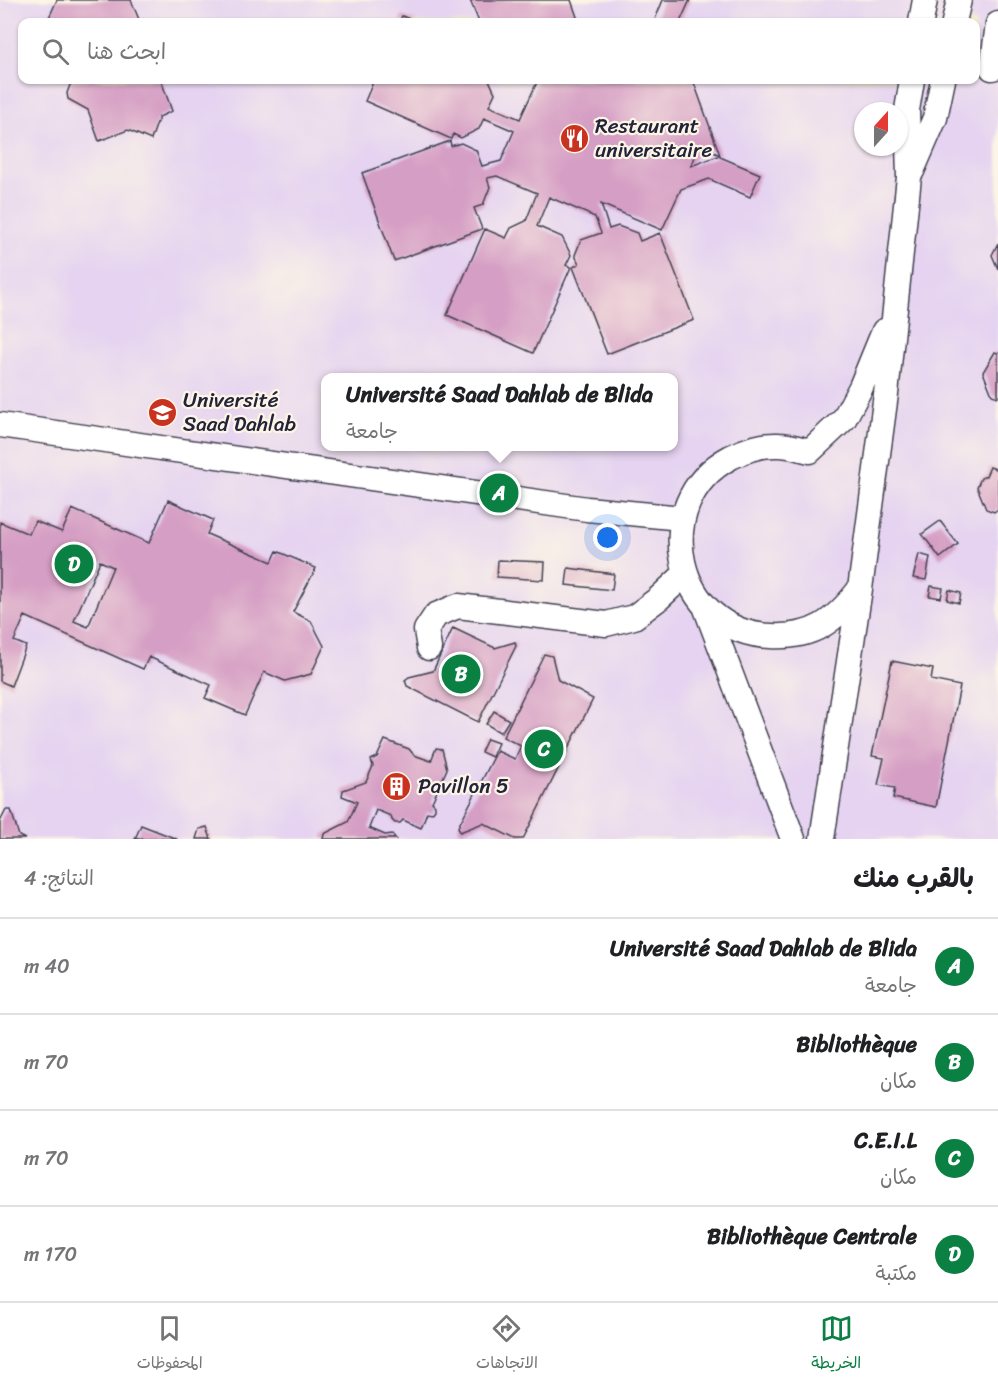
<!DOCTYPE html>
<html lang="ar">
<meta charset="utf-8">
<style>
body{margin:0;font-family:Sriracha,"Playpen Sans Arabic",sans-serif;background:#f6f6f6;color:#202124;direction:rtl}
.compass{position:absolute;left:854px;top:102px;width:54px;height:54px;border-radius:50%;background:#fff;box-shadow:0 2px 4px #0004;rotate:21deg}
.you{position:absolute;left:608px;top:538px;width:21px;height:21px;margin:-15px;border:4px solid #fff;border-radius:50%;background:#1a73e8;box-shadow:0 0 0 9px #1a73e833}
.badge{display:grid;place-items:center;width:39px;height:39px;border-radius:50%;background:#0b8043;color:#fff;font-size:20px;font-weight:700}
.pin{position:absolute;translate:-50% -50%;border:3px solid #fff;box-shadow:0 2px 6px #0006}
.popup{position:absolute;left:321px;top:373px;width:357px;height:78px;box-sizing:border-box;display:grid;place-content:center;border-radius:12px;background:#fff;filter:drop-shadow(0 2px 4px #0005);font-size:20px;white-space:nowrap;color:#757577}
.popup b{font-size:22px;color:#202124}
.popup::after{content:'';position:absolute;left:50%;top:100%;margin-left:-12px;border:12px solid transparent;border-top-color:#fff}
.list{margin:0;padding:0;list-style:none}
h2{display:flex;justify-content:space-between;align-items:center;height:78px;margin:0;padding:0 24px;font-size:26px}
h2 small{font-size:20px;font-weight:400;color:#757577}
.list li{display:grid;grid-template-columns:39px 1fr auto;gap:18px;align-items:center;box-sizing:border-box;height:96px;padding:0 24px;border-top:2px solid #e0e0e0}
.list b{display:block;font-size:22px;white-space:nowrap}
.list p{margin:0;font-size:20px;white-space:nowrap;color:#757577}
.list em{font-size:20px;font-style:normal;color:#757577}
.icon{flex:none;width:33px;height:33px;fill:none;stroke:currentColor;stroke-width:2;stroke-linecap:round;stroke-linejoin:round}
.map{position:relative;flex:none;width:998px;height:839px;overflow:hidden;direction:ltr}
.search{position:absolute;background:#fff;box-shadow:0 2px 4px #0004;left:18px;right:18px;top:18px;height:66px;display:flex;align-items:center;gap:15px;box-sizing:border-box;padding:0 21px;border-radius:12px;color:#757577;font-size:22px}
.sheet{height:462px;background:#fff}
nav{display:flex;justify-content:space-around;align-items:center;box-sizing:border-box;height:84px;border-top:2px solid #e0e0e0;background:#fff;font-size:16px;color:#757577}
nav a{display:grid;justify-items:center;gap:3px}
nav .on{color:#0b8043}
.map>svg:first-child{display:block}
.built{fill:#e5d3f1;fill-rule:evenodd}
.building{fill:#d59ec4;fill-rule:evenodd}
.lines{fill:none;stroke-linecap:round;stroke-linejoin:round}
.minor-casing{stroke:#414051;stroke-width:27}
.minor{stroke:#fff;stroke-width:24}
.labels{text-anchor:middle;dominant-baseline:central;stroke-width:4.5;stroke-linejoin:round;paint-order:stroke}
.poi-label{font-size:21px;fill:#22223b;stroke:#fcf5e5;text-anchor:start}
</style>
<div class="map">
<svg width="998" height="839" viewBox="0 0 998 839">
<rect width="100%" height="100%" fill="#fcf5e5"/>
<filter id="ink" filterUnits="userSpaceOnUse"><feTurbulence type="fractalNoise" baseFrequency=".0167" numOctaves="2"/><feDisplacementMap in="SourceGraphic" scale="12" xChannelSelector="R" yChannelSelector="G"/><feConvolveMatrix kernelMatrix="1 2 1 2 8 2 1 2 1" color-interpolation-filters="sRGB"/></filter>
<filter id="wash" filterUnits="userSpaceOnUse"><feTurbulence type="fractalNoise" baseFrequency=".008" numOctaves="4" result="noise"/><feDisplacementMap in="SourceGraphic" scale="24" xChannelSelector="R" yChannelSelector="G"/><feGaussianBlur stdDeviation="1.35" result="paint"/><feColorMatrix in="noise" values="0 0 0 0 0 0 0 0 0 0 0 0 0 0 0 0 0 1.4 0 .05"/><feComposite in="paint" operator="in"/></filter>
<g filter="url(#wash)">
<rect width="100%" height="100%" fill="#f1e9cc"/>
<path class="built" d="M 0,0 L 998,0 L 998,839 L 0,839 ZM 22,22 L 976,22 L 976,80 L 22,80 ZM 863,111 L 899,111 L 899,147 L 863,147 ZM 325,378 L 673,378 L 673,446 L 325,446 Z"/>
<g id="blocks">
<path class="building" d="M 57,0 L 131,0 L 140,22 L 47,22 Z
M 470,0 L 571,0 L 577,17 L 564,22 L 479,22 Z
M 663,0 L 690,0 L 680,22 L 654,22 Z
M 402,16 L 418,22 L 399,22 Z
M 72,80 L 161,80 L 172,111 L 159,117 L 151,140 L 128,130 L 99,141 L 88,110 L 68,99 L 67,93 Z
M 374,80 L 489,80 L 495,93 L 489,106 L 520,119 L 538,80 L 693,80 L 720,155 L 700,146 L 691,166 L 718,156 L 760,174 L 750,197 L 709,179 L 681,189 L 662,230 L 601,204 L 609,229 L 618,226 L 637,233 L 640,241 L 660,233 L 694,320 L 607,354 L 573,267 L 579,264 L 575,255 L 581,240 L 601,233 L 595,217 L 549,197 L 537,226 L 562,237 L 571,255 L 566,265 L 571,267 L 533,353 L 447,315 L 485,229 L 506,238 L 511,228 L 526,221 L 537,193 L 497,176 L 487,178 L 490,187 L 483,205 L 474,208 L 482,229 L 394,261 L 362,173 L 450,141 L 451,146 L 461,143 L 476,150 L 482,166 L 501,161 L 514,131 L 484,118 L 479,129 L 461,138 L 453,134 L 451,139 L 365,101 Z
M 998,243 L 998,269 L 992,255 Z
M 995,352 L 998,353 L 998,397 L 992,395 L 983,372 Z
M 990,467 L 998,470 L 998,509 L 994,512 L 986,509 L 977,487 L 981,478 L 986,476 Z
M 168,500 L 213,520 L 207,534 L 272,562 L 277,551 L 316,568 L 293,612 L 311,621 L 324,646 L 311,674 L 285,681 L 264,672 L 245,715 L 205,698 L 211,685 L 149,657 L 143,669 L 25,616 L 14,641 L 26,646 L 11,686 L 0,681 L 0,522 L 29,534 L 35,521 L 62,532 L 72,509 L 149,543 ZM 100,561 L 113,567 L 88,627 L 74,621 Z
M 940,521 L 958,544 L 940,558 L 922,534 Z
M 919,554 L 930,557 L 926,580 L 913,578 Z
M 498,560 L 545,562 L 544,580 L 497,577 Z
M 568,568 L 614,574 L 612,590 L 566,585 Z
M 931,586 L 943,588 L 941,598 L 929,596 Z
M 949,590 L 961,593 L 959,603 L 947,600 Z
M 453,628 L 495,648 L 515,642 L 516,646 L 478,722 L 407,686 L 405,680 L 409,677 L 433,671 Z
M 544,654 L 552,656 L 558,680 L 593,699 L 523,839 L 515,839 L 483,823 L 460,832 L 458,827 L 497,751 L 515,759 L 521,746 L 503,737 Z
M 892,661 L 933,669 L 931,680 L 960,686 L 936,807 L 893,798 L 895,788 L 878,785 L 884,758 L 872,756 Z
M 494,711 L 509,720 L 501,733 L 486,724 Z
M 487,739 L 498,743 L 492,757 L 481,752 Z
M 385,740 L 409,749 L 414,755 L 431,761 L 436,748 L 442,749 L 447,769 L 432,802 L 435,805 L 435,809 L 432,813 L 427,812 L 421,828 L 403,820 L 400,823 L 395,823 L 392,820 L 391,816 L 376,810 L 369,828 L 385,835 L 392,834 L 396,839 L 323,839 L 324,834 L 348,822 L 357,802 L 342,796 L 343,790 L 366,782 L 373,766 L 371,760 L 377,757 Z
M 6,810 L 11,810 L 19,836 L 25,839 L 0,839 L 0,822 Z
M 141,825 L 177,839 L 135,839 Z
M 207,827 L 211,839 L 196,839 L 199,829 Z"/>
</g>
</g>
<g filter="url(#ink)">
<use href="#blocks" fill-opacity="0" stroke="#414051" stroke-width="1.5"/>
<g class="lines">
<defs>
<path id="minor" d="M 921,22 L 925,0
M 954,22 L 959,0
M 998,24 L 992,68 L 998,66
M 912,171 L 935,118 L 943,80
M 0,425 L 587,509 L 682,518
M 859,590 C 834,622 813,638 771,636 C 675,633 646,502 731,457 C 745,450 762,444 779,445 C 789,445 800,449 810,451 L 844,419 L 861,387 L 884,331
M 705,606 L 793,839
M 429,648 L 426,630 L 436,615 L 458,606 L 606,624 L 634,617 L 658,599 L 685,574
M 822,839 L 860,589 L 886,394 L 909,177 L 907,110 L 912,80"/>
</defs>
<use href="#minor" class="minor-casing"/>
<use href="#minor" class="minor"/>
</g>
</g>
<defs>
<symbol id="restaurant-disc" viewBox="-11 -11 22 22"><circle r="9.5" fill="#c8321e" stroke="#fcf5e5"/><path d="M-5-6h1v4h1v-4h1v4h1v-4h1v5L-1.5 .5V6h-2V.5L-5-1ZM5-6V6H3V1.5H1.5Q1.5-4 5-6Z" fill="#fff"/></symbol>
<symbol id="university-disc" viewBox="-11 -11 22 22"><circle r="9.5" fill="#c8321e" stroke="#fcf5e5"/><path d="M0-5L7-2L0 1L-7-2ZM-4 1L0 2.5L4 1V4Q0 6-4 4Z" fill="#fff"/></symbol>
<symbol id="building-disc" viewBox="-11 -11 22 22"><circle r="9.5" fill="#c8321e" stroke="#fcf5e5"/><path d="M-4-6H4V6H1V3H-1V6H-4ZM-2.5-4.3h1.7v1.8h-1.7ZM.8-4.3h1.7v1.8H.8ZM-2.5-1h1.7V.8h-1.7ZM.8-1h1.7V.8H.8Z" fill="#fff"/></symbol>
</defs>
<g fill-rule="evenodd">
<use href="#restaurant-disc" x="558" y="122" width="33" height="33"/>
<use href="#university-disc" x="146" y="396" width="33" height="33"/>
<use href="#building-disc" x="380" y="770" width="33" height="33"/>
</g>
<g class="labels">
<g class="poi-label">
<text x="595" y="126">Restaurant<tspan x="595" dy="24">universitaire</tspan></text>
<text x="183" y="400">Université<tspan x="183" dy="24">Saad Dahlab</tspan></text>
<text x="418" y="786">Pavillon 5</text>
</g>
</g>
</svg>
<svg class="compass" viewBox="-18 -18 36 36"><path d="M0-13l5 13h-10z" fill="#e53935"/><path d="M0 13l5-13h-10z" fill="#757577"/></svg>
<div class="you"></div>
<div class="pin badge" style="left:499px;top:493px">A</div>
<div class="popup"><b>Université Saad Dahlab de Blida</b>جامعة</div>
<div class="pin badge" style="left:461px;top:674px">B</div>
<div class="pin badge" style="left:544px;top:749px">C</div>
<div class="pin badge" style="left:74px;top:564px">D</div>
<div class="search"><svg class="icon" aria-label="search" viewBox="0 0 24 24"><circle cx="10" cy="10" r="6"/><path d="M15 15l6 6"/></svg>ابحث هنا</div>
</div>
<section class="sheet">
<h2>بالقرب منك<small>النتائج: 4</small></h2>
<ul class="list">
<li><span class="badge">A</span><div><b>Université Saad Dahlab de Blida</b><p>جامعة</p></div><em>40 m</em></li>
<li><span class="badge">B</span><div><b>Bibliothèque</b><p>مكان</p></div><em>70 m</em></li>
<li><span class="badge">C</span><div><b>C.E.I.L</b><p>مكان</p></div><em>70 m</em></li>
<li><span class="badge">D</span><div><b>Bibliothèque Centrale</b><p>مكتبة</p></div><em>170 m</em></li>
</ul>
</section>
<nav>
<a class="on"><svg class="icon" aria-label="map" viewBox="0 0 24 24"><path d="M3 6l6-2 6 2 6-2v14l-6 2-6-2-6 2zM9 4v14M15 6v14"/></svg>الخريطة</a>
<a><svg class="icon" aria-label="directions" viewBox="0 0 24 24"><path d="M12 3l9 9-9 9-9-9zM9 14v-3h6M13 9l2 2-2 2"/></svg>الاتجاهات</a>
<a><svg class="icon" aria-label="saved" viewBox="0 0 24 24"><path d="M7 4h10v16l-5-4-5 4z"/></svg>المحفوظات</a>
</nav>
